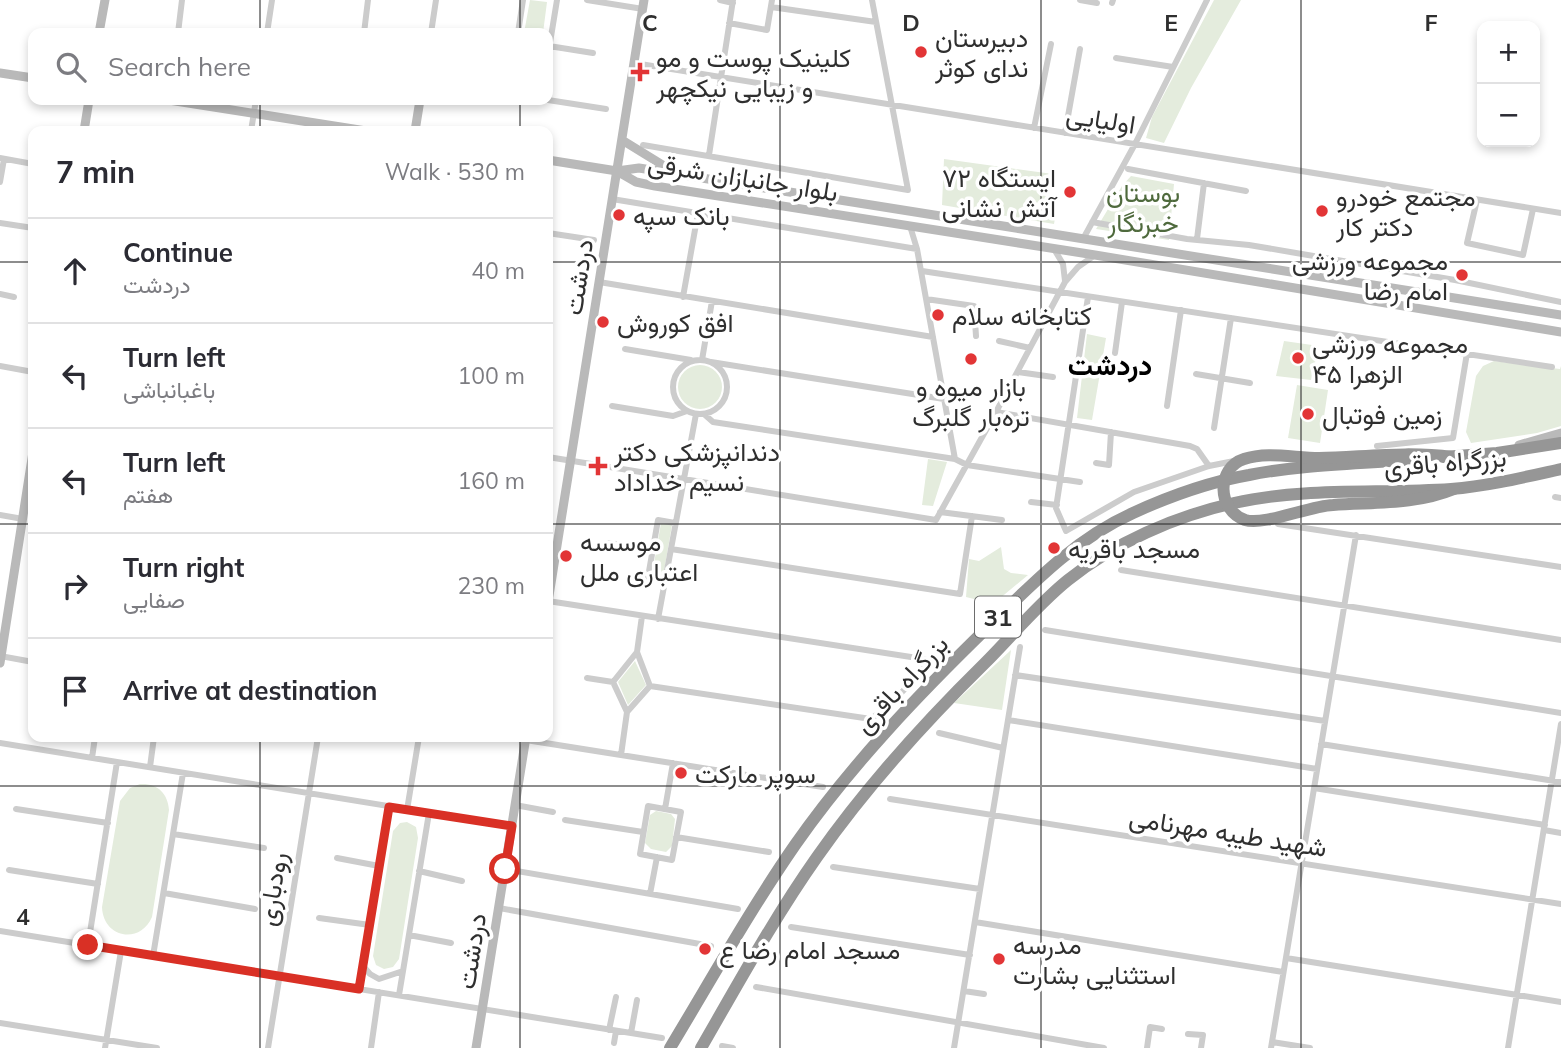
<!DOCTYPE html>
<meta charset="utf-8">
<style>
body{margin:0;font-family:Mulish,Vazirmatn,sans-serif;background:#f7f7f7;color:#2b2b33}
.controls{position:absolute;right:21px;top:21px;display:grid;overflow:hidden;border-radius:14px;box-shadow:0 4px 10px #0003}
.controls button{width:63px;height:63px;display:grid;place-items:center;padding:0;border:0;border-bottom:2px solid #e1e1e2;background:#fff;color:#2b2b33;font:35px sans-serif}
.stop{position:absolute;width:21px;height:21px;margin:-16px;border:5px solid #d93025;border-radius:50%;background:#fff}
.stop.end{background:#d93025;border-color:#fff;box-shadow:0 2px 7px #0008}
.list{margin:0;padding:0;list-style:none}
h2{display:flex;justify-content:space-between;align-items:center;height:91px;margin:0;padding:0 28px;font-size:30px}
h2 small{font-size:23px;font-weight:400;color:#7c7c81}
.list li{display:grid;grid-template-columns:46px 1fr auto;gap:21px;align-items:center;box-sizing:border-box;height:105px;padding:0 28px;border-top:2px solid #e1e1e2}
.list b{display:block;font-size:26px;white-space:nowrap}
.list p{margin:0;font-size:23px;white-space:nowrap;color:#7c7c81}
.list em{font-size:23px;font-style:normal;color:#7c7c81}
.icon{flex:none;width:38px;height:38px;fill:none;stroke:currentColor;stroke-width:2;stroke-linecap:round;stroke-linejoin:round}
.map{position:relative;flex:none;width:1561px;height:1048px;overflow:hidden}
.search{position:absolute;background:#fff;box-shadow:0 4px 10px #0003;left:28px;top:28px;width:525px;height:77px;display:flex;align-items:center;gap:18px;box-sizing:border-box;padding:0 24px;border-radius:14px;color:#7c7c81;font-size:26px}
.panel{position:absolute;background:#fff;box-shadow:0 4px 10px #0003;left:28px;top:126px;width:525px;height:616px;border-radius:14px}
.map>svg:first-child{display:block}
.green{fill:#e4ecdd}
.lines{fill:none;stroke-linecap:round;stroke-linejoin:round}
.street{stroke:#ccc;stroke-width:6}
.secondary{stroke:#b9b9b9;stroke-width:9}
.highway{stroke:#969696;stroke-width:12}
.highway-bridge{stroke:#969696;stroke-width:12}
.route{stroke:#d93025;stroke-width:9}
.grid{fill:none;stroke:#2f2f2f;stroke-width:2;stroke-opacity:0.55}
.poi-dot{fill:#e23536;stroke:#fff;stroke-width:2.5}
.labels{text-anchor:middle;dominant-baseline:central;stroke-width:7;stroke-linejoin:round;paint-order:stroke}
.shield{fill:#fff;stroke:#6d6d6d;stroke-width:2}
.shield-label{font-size:24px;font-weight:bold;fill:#2f2f2f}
.poi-label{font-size:26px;fill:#2f2f2f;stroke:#fff;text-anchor:start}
.street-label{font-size:26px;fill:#2f2f2f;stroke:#fff}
.park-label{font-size:26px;fill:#4f6a3d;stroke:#fff}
.neighbourhood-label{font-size:28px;font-weight:bold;fill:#000;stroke:#fff}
.grid-label{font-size:23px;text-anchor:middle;font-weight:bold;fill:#2f2f2f;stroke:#fff;stroke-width:7;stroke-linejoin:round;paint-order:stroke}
</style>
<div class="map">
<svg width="1561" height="1048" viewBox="0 0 1561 1048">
<rect width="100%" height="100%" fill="#fff"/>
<path class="green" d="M 530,0 L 547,2 L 543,33 L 524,33 Z
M 1214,0 L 1241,0 L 1191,88 L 1164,143 L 1146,138 L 1152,117 Z
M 944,159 L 1053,174 L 1044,217 L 1055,218 L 1054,224 L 942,205 Z
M 1131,176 L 1174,184 L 1169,240 L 1096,229 L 1122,186 Z
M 1087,334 L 1106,338 L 1092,420 L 1077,418 Z
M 1284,341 L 1319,346 L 1311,380 L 1276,376 Z
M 1494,361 L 1560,369 L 1561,366 L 1561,426 L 1537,433 L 1471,443 L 1466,432 L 1476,376 L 1483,366 Z
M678 387a22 22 0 1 1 44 0a22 22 0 1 1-44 0Z
M 1297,385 L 1328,390 L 1320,443 L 1288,438 Z
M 928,459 L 947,462 L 933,506 L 922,505 Z
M 661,523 L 672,525 L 663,577 L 652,575 Z
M 1001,547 L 1004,569 L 1011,573 L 1028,575 L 987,609 L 982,601 L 966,597 L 969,559 L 979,561 Z
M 1011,650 L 1002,710 L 954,703 Z
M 635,661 L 646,685 L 628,705 L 618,682 Z
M 140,784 C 157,783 168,793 169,810 L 152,917 C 140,945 103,938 102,907 L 120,801 L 130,788 Z
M 656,811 L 671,814 L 675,819 L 672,846 L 666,852 L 651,849 L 645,843 L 650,815 Z
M 407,822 L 416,827 L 418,838 L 399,959 L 393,967 L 384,969 L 376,965 L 373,956 L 393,831 L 400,823 Z"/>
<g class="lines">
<path class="street" d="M 587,0 L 643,9
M 720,0 L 733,3
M 1080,0 L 1097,3
M 1112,3 L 1113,0
M 771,7 L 876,22
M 729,23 L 767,30 L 772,0
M 100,31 L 114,33
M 178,33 L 182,0
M 267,33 L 272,0
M 364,33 L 368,0
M 431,33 L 436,0
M 518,33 L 523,0
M 549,46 L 593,53
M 548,55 L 557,0
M 1116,58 L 1173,67
M 634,63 L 1561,213
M 548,100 L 606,109
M 1034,128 L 1051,44
M 251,131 L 256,100
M 1065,133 L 1080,49
M 643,145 L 908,190 L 872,0
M 709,155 L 733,0
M 0,158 L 33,164
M 1128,169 L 1246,191
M 0,182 L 4,159
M 612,199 L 917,249 L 910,226
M 1477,200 L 1467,243 L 1523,255 L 1533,209
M 1092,222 L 1187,239 L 1249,245 L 1455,280 L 1561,302
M 0,223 L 33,228
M 548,233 L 594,240
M 1083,239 L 1135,144 L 1207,0
M 1197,239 L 1204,183
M 917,249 L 955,459
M 1054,249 L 1063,264 L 1065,281
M 922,271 L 1552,367
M 599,282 L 933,337
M 0,294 L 14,297
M 683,297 L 698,213
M 1088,297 L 1056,508 L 1066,531 L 1134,492 L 1209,466 L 1234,461
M 926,299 L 974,306 L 976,336
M 999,341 L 1030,348
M 625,349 L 691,360
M 1115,353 L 1122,302
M673 387a27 27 0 1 1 54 0a27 27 0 1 1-54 0Z
M 702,360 L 712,301
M 711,362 L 944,399
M 0,366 L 33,372
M 1018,372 L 1053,377
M 1196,374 L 1250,383
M 612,406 L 673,416 L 687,411
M 1167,406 L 1181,310
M 996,412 L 1190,446 L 1197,449 L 1209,466
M 704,414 L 713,422 L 955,459 L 967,465 L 1080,482
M 1214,428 L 1231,318
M 1377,446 L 1453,438 L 1467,353
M 548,457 L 936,520 L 996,412 L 1065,282 L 1078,267 L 1095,255
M 1096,463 L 1109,465 L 1111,432
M 1555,497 L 1561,498
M 1031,502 L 1057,505
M 940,512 L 1002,520
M 0,515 L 23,519
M 1278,524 L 1561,567
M 608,543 L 653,549
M 671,549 L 960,594 L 972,516
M 1121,570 L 1561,640
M 665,581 L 648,577 L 658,520 L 675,523
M 548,601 L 924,659 C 913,686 893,701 871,719 L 650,686
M 642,616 L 637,652 L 650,686
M 658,619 L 696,414
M 1045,630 L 1561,713
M 0,656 L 33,662
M 1015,675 L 1325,721
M 587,678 L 613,682
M 613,682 L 637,652
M 613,682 L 627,712
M 627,712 L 650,686
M 1008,720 L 1317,769
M 939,733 L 1003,748
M 507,737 L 823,787
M 0,743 L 512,826
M 1321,744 L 1561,782
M 621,755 L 627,712
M 92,758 L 95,737
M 150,767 L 154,737
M 1314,788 L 1545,825
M 890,799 L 1561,904
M 515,805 L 553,812
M 648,806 L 681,812 L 672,860 L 640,854 Z
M 16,809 L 108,823
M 665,809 L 673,763
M 407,810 L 419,737
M 565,820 L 643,832
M 1544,830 L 1561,833
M 173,834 L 264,848
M 676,837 L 769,852
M 337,858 L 379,866
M 833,867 L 980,889
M 505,869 L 738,909
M 9,870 L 98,884
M 419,871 L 462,881
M 164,893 L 255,909
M 650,894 L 657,857
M 499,908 L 711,946
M 319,918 L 370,925
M 975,922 L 1283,972
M 791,927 L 970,955
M 0,931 L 662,1038
M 409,935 L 451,943
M 88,945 L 117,762
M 153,956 L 183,773
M 1286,958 L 1561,1002
M 363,966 L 370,974 L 379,979 L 403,971 L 429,813
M 756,987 L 1104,1048
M 359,989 L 389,807
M 964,991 L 984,994
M 399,995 L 403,971
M 0,1023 L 157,1048
M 609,1030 L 616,997
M 631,1033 L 637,1000
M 1188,1034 L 1203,1035 L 1201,1048
M 1272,1042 L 1310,1048
M 614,1043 L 616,1031
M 722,1046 L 733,1048
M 105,1048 L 121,951
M 268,1048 L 318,737
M 371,1048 L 379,992
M 954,1048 L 1020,647
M 1147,1048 L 1150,1027 L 1162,1029
M 1271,1048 L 1356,535
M 1508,1048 L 1561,724"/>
<path class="secondary" d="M 99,33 L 105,0
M 0,73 L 33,78
M 169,100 L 366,131
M 84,131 L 89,100
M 415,131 L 420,100
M 622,140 L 674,172
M 548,160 L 617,171 L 639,168 L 1561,315
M 617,171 L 636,182 L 655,186 L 1095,255 L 1561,332
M 1519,445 L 1561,433
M 548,602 L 644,0
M 0,663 L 33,452
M 476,1048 L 526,737"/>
<path class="highway" d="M 1443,457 L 1497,453 L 1561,443
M 670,1048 C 711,980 750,910 795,845 C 851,765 919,694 988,627 C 1033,583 1075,539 1133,513 C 1170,496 1209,482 1249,475 C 1304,464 1362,464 1418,459
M 701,1048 C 738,984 774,918 817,857 C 866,787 924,723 985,663 C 1012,636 1038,604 1068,580 C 1114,543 1176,516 1234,503 C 1304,487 1379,494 1451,489 C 1488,486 1525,477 1561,469"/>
<path class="highway-bridge" d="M 1452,457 C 1407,451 1364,457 1319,458 C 1295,458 1267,451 1244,459 C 1216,468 1217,510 1245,520 C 1264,526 1309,506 1333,505 C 1375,502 1415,505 1454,489"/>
</g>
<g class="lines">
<path class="route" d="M 88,945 L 359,989 L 389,807 L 512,826 L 505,869"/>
</g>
<path class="grid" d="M 260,0 L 260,33M 520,0 L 520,33M 780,0 L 780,1048M 1041,0 L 1041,1048M 1301,0 L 1301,1048M 260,100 L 260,131M 520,100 L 520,131M 0,262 L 33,262M 548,262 L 1561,262M 0,524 L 33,524M 548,524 L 1561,524M 260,737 L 260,1048M 520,737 L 520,1048M 0,786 L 1561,786"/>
<g class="poi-dot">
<circle cx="921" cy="52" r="7"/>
<path d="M636.5 61.5h7v7h7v7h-7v7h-7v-7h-7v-7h7z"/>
<circle cx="1070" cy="192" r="7"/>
<circle cx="1322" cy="211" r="7"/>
<circle cx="619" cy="215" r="7"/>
<circle cx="1462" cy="275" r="7"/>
<circle cx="938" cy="315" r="7"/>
<circle cx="603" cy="322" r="7"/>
<circle cx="1298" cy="358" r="7"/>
<circle cx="971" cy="359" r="7"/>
<circle cx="1308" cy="414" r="7"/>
<path d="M594.5 455.5h7v7h7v7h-7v7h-7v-7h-7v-7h7z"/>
<circle cx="1054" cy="548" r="7"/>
<circle cx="566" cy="556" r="7"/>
<circle cx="681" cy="773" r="7"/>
<circle cx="705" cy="949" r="7"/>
<circle cx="999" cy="959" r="7"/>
</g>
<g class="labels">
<rect class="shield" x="975" y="596.5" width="46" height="41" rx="5"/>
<g class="shield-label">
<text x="998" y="617">31</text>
</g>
<g class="poi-label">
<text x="935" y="37">دبیرستان<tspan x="935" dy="30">ندای کوثر</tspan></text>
<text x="656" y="57">کلینیک پوست و مو<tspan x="656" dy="30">و زیبایی نیکچهر</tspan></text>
<text x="1056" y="177" text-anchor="end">ایستگاه ۷۲<tspan x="1056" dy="30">آتش نشانی</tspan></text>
<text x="1336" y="196">مجتمع خودرو<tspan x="1336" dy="30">دکتر کار</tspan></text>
<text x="633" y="215">بانک سپه</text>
<text x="1448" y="260" text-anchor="end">مجموعه ورزشی<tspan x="1448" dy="30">امام رضا</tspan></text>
<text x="952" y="315">کتابخانه سلام</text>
<text x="617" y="322">افق کوروش</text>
<text x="1312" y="343">مجموعه ورزشی<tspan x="1312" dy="30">الزهرا ۴۵</tspan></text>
<text x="971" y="386" text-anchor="middle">بازار میوه و<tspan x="971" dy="30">تره‌بار گلبرگ</tspan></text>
<text x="1322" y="414">زمین فوتبال</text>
<text x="614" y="451">دندانپزشکی دکتر<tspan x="614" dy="30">نسیم خداداد</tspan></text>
<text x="580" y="541">موسسه<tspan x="580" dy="30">اعتباری ملل</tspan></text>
<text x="1068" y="548">مسجد باقریه</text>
<text x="695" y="773">سوپر مارکت</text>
<text x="1013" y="944">مدرسه<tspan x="1013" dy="30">استثنایی بشارت</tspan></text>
<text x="719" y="949">مسجد امام رضا ع</text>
</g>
<g class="street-label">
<text transform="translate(1101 119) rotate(9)">اولیایی</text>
<text transform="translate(743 177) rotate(9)">بلوار جانبازان شرقی</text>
<text transform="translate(578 277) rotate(-81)">دردشت</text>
<text transform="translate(1445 462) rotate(-5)">بزرگراه باقری</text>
<text transform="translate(901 684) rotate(-47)">بزرگراه باقری</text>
<text transform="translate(1228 832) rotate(9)">شهید طیبه مهرنامی</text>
<text transform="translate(272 889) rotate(-81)">رودباری</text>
<text transform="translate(471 951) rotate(-81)">دردشت</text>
</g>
<g class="park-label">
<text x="1143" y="192">بوستان<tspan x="1143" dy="30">خبرنگار</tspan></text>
</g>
<g class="neighbourhood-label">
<text x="1110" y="364">دردشت</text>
</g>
</g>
<g class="grid-label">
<text x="650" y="31">C</text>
<text x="911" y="31">D</text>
<text x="1171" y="31">E</text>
<text x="1431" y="31">F</text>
<text x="23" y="925">4</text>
</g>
</svg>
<div class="controls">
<button>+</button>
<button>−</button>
</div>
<div class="stop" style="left:505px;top:869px"></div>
<div class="stop end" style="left:88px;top:945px"></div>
<div class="search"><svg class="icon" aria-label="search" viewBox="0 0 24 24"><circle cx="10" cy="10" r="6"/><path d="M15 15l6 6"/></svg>Search here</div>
<section class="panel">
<h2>7 min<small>Walk · 530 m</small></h2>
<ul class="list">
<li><svg class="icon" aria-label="ahead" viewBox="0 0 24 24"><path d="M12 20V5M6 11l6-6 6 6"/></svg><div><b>Continue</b><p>دردشت</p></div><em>40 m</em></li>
<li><svg class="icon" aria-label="left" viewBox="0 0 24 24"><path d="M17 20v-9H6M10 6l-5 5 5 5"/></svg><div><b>Turn left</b><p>باغبانباشی</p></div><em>100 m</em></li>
<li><svg class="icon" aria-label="left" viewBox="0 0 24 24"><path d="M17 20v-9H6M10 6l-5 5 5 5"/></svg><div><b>Turn left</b><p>هفتم</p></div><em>160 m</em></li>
<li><svg class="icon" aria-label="right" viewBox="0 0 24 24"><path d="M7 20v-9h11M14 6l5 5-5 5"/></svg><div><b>Turn right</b><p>صفایی</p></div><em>230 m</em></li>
<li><svg class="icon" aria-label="arrive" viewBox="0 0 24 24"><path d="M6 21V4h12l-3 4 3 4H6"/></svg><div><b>Arrive at destination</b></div></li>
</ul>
</section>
</div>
